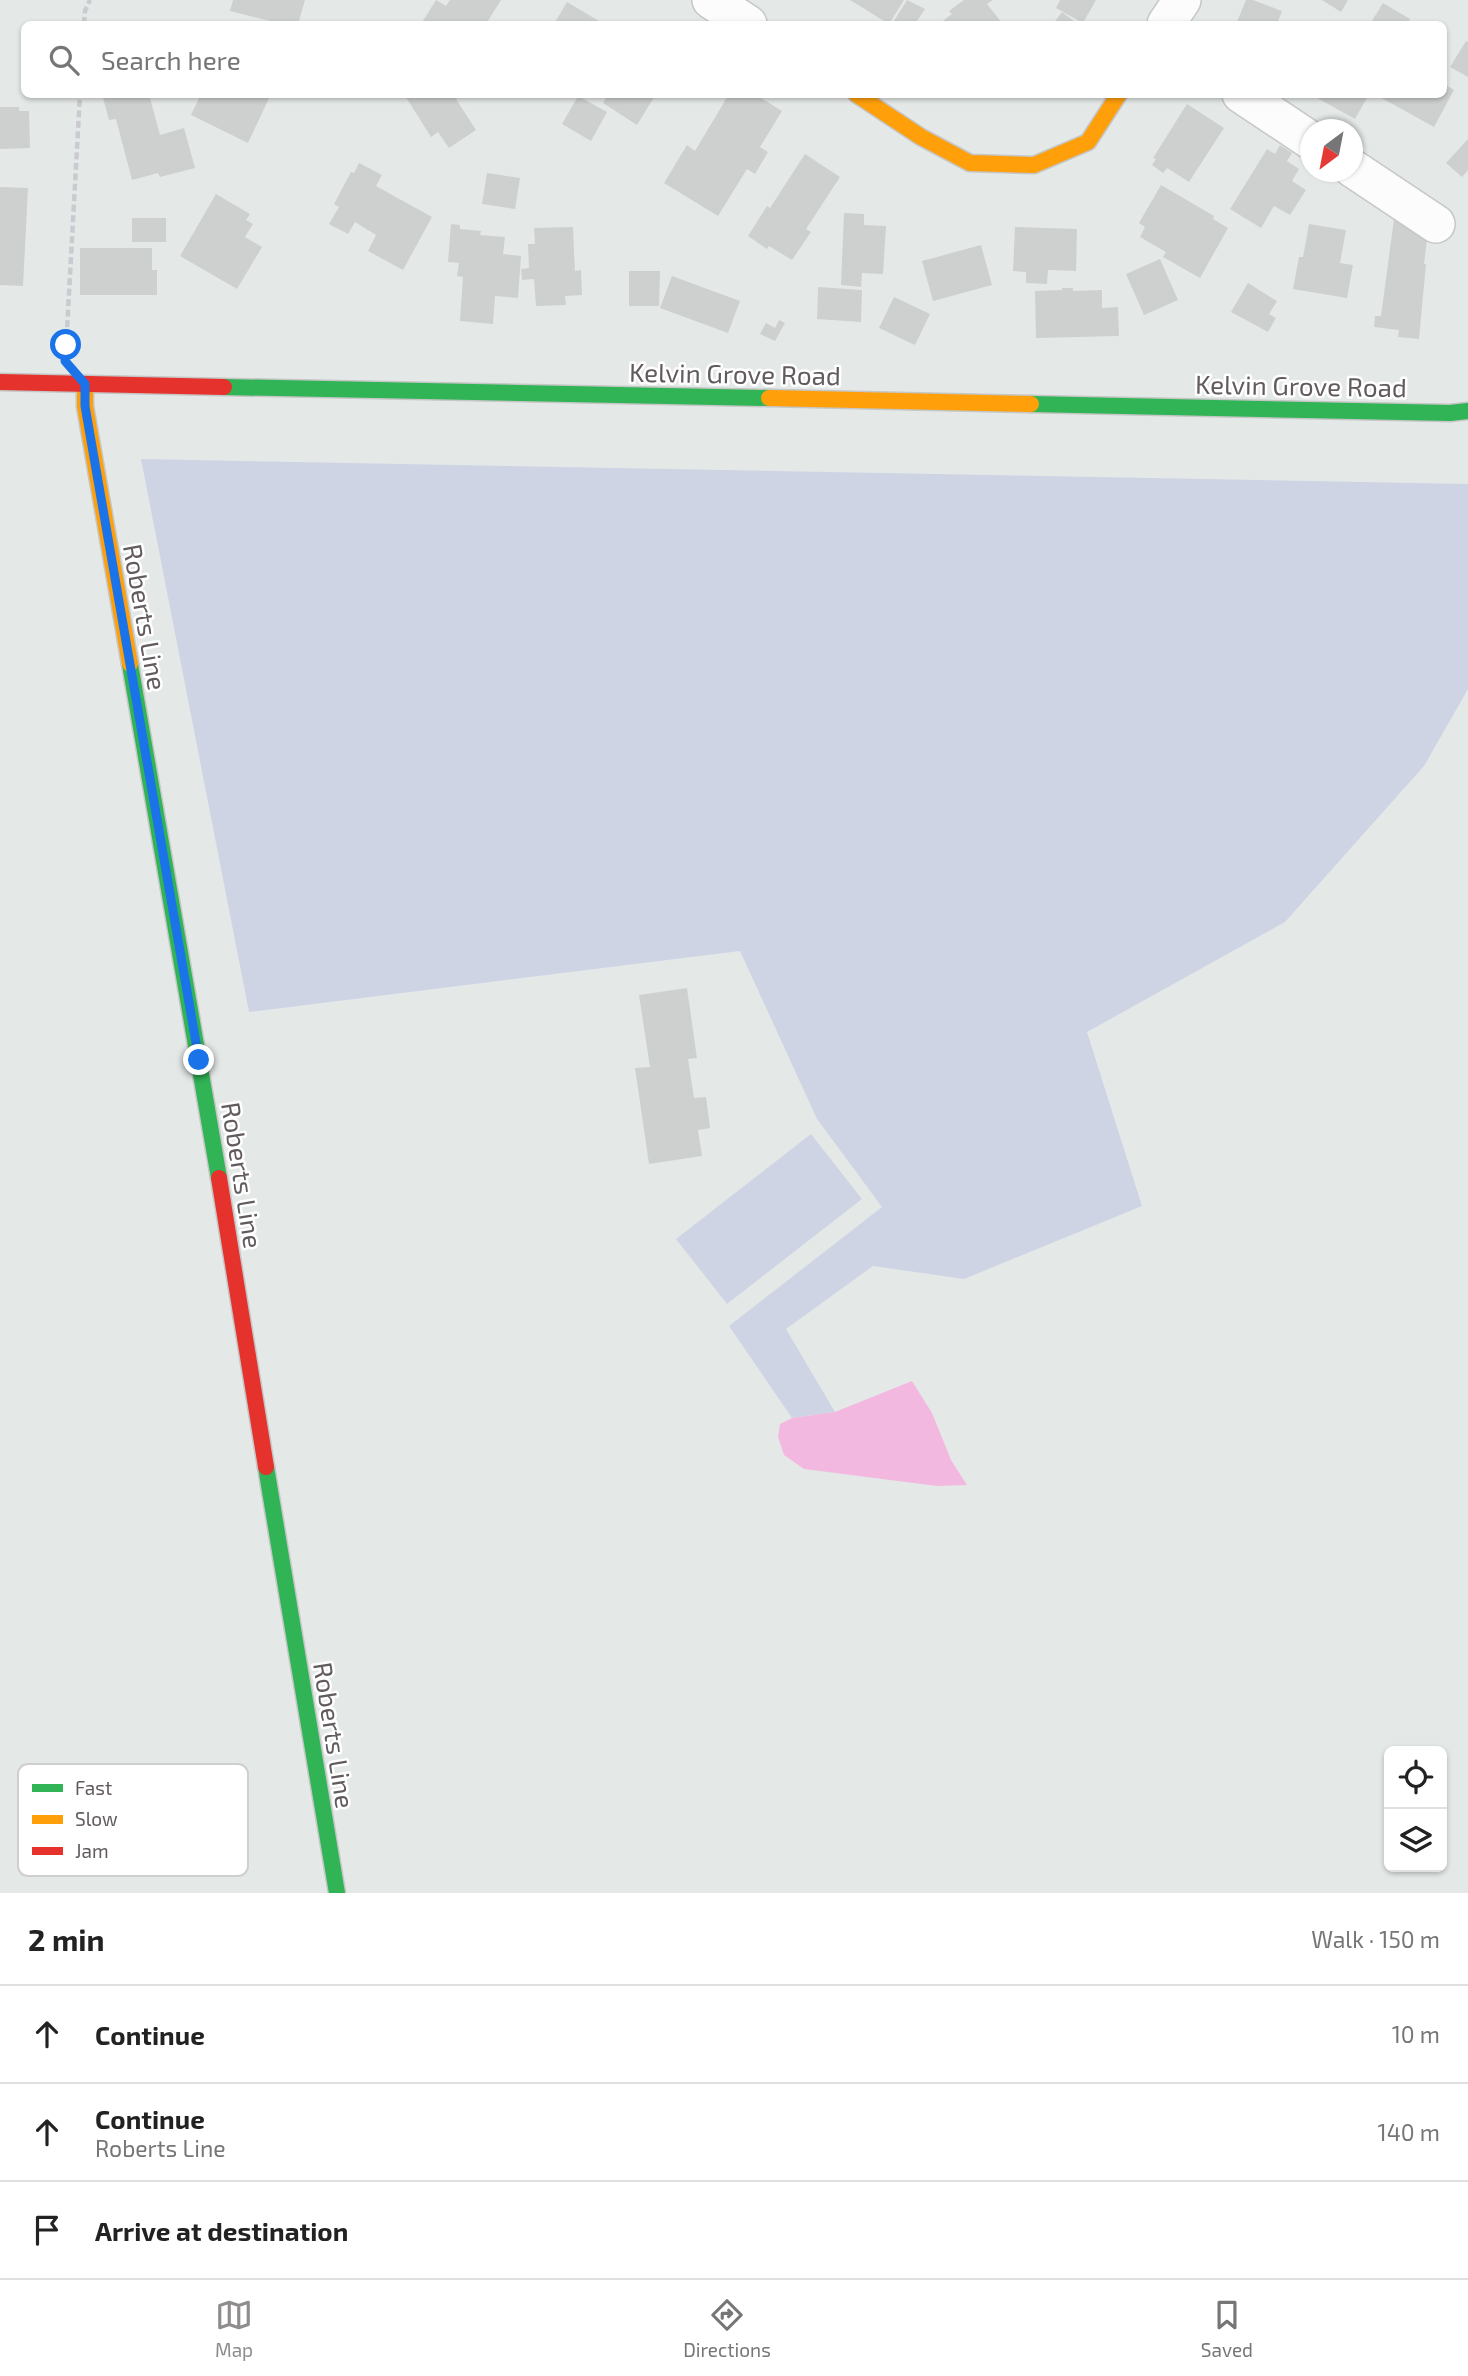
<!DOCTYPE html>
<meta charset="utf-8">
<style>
body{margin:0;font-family:"Exo 2",sans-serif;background:#f2f2f2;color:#222}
.controls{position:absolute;right:21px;bottom:21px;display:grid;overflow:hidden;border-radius:10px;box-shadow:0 2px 5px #0004}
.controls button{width:63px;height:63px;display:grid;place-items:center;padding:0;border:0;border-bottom:2px solid #e0e0e0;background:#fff;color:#222;font:35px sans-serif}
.compass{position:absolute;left:1300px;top:119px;width:63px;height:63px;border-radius:50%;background:#fff;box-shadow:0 2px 5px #0004;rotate:212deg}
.stop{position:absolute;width:21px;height:21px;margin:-16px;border:5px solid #1a73e8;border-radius:50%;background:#fff}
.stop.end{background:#1a73e8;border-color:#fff;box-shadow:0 2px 7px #0008}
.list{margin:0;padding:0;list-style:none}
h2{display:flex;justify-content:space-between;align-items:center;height:91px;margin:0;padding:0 28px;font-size:30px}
h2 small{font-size:23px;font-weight:400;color:#767676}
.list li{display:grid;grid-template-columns:46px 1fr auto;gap:21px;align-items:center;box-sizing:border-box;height:98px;padding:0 28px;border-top:2px solid #e0e0e0}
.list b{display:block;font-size:26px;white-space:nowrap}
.list p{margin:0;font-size:23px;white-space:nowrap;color:#767676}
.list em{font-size:23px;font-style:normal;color:#767676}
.icon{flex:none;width:38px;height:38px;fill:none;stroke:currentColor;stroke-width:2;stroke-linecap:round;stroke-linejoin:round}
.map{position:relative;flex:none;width:1468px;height:1893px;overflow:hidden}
.search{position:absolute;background:#fff;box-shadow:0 2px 5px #0004;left:21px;right:21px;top:21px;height:77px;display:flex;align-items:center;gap:18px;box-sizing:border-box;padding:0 24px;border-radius:10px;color:#767676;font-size:26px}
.sheet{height:385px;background:#fff}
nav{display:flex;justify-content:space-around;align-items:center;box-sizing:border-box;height:98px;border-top:2px solid #e0e0e0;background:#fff;font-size:19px;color:#767676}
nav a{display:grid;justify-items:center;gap:4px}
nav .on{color:#8f8c8e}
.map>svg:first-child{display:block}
.green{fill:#cfd4e5}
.water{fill:#f3b8e0}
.building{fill:#cdd0ce}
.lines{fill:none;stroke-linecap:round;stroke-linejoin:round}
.street-casing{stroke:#c6c6c6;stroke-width:40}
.fast-casing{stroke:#c5c6c6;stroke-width:19}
.slow-casing{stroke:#c5c6c6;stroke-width:19}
.jam-casing{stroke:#c5c6c6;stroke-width:19}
.path{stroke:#cbcad0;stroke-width:4.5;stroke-dasharray:7 3.5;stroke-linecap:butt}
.street{stroke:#fbfcfb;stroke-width:37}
.fast{stroke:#30b455;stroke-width:16}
.slow{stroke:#ff9f0a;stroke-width:16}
.jam{stroke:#e5322d;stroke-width:16}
.route{stroke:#1a73e8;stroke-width:9}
.labels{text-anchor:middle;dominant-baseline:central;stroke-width:5;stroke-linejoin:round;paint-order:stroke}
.street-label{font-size:26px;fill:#615a5e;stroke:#fff}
.key{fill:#fff;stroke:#d0cecf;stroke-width:2}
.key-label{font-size:19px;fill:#615a5e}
</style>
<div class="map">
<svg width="1468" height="1893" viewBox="0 0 1468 1893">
<rect width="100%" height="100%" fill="#e4e9e7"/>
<path class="green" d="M 141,459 L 1468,484 L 1468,689 L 1424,766 L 1285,922 L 1087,1032 L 1142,1206 L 964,1279 L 873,1266 L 786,1329 L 835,1412 L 792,1418 L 729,1326 L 882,1207 L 817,1119 L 740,951 L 249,1012 Z
M 811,1134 L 862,1199 L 727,1304 L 676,1239 Z"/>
<path class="water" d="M 912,1381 L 932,1413 L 951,1460 L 967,1485 L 937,1486 L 804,1469 L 784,1455 L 778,1437 L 780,1424 L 792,1418 L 835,1412 Z"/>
<path class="building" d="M 233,0 L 305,0 L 298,24 L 283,24 L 230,11 Z
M 436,0 L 446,6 L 450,0 L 501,0 L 486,24 L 421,24 Z
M 850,0 L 904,0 L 889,24 Z
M 907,0 L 925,9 L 915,24 L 892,24 Z
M 964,0 L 993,0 L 987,4 L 1002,23 L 939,24 L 952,14 L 949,11 Z
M 1060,0 L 1096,0 L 1083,23 L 1056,8 Z
M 1246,0 L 1253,0 L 1282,11 L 1277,24 L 1236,24 Z
M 1322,0 L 1348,0 L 1341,12 Z
M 567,2 L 604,24 L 554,24 Z
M 1383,3 L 1410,19 L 1407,24 L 1370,24 Z
M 1062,12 L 1078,24 L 1053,24 Z
M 1466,41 L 1468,42 L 1468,77 L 1450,67 Z
M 1444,84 L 1454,90 L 1434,127 L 1378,96 L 1379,94 L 1444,94 Z
M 102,94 L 149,94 L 160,135 L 184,128 L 195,168 L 160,177 L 158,173 L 132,180 L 116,119 L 109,120 Z
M 201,94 L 271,94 L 248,143 L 191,115 Z
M 404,94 L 460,94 L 462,96 L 456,99 L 476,130 L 449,148 L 438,132 L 431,137 Z
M 608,94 L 656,94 L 637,125 L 603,103 Z
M 729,94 L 755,94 L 782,111 L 760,147 L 768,152 L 755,174 L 747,169 L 718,216 L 664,183 L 687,145 L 695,151 Z
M 1310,94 L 1369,94 L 1355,119 Z
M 578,96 L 607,112 L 591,141 L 562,124 Z
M 1187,104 L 1224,128 L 1189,182 L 1167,168 L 1163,173 L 1152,165 L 1156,159 L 1153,158 Z
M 0,107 L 19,107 L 19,111 L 29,111 L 30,148 L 0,149 Z
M 1468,139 L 1468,170 L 1462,177 L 1446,163 Z
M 1280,145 L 1292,153 L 1287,161 L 1299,169 L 1292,181 L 1306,190 L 1290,215 L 1274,206 L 1261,228 L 1230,209 L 1267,149 L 1275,154 Z
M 805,154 L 840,177 L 806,229 L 811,232 L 792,260 L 769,246 L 767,249 L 748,236 L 767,206 L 770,208 Z
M 359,163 L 382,175 L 376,186 L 432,217 L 403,270 L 368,251 L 376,235 L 355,222 L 348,234 L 329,224 L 339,207 L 334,204 L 351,172 L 354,173 Z
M 487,173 L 520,178 L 515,209 L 482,204 Z
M 1161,185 L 1214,216 L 1213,219 L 1228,228 L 1200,278 L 1163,257 L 1166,252 L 1140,237 L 1145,227 L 1139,223 Z
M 0,187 L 28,188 L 23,286 L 0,285 Z
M 216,194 L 250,214 L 246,220 L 253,224 L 245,237 L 262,247 L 237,289 L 180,256 Z
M 844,213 L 864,214 L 864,225 L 886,226 L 883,274 L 862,273 L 861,287 L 841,285 Z
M 132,218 L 166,218 L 166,242 L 132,242 Z
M 1394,219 L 1427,239 L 1424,264 L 1426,264 L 1419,339 L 1398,337 L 1399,330 L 1374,327 L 1375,316 L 1381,316 Z
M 451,224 L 460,225 L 460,229 L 481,231 L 480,235 L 505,237 L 503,254 L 521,256 L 518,298 L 495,296 L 493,324 L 460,321 L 463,277 L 457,276 L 459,263 L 448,262 Z
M 1309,224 L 1346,230 L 1340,263 L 1353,265 L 1347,298 L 1293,289 L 1299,257 L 1303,257 Z
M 573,227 L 575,271 L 581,270 L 582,295 L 565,296 L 566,305 L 536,306 L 534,279 L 522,280 L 521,269 L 529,268 L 528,244 L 535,244 L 534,228 Z
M 1015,227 L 1077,229 L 1076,271 L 1048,270 L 1047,284 L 1026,283 L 1026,272 L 1013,271 Z
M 981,245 L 992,285 L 933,301 L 922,261 Z
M 80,248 L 152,248 L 152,270 L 157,270 L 157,295 L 80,295 Z
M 1160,259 L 1178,300 L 1144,315 L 1126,274 Z
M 629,271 L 660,271 L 659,306 L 629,306 Z
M 672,276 L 740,301 L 728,333 L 660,308 Z
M 1248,283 L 1277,301 L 1269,314 L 1276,318 L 1268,332 L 1231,312 Z
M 818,287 L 862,290 L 861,322 L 817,319 Z
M 1062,288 L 1073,288 L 1073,291 L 1102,290 L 1102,308 L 1118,307 L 1119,336 L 1036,338 L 1035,291 L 1062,290 Z
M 894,297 L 930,314 L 915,345 L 879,328 Z
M 779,320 L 785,323 L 775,341 L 760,334 L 766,323 L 775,328 Z
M 687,988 L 697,1058 L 688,1059 L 694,1098 L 706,1097 L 710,1128 L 698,1130 L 702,1156 L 649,1164 L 635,1068 L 650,1067 L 639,995 Z"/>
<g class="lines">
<defs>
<path id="street" d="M 711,0 L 748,24
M 1166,24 L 1182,0
M 1241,94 L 1310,140
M 1352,168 L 1436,224"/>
<path id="fast" d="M 224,387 L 769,398
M 1031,404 L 1450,413 L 1468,411
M 130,664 L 219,1178
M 266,1467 L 337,1893"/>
<path id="slow" d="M 856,94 L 921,137 L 970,163 L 1034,165 L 1088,142 L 1119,94
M 85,384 L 85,406 L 130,664
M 769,398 L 1031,404"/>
<path id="jam" d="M 0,382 L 224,387
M 219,1178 L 266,1467"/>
</defs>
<use href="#street" class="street-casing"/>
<use href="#fast" class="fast-casing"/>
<use href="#slow" class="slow-casing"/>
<use href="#jam" class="jam-casing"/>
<path class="path" d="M 84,24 L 85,11 L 90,0
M 66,348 L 80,94"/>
<use href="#street" class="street"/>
<use href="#fast" class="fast"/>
<use href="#slow" class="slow"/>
<use href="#jam" class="jam"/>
</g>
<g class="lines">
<path class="route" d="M 66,345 L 65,361 L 85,384 L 85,406 L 199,1060"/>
</g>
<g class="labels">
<g class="street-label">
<text transform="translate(735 373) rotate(1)">Kelvin Grove Road</text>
<text transform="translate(1301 385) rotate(1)">Kelvin Grove Road</text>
<text transform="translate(146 617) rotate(80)">Roberts Line</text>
<text transform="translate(243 1175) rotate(81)">Roberts Line</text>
<text transform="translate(335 1735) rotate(81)">Roberts Line</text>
</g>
</g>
<rect x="18" y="1764" width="230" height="112" rx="10" class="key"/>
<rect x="32" y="1784" width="31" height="8" fill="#30b455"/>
<rect x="32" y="1815" width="31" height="9" fill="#ff9f0a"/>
<rect x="32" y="1847" width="31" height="8" fill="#e5322d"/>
<g class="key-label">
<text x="75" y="1795">Fast</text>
<text x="75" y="1826">Slow</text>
<text x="75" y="1858">Jam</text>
</g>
</svg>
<div class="controls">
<button><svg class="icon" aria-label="locate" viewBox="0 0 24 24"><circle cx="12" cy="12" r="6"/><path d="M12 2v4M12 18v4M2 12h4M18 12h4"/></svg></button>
<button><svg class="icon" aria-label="layers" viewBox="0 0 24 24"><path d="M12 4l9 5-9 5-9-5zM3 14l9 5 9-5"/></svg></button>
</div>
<svg class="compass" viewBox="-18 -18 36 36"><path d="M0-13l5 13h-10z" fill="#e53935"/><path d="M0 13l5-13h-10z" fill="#767676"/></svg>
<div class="stop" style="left:66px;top:345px"></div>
<div class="stop end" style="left:199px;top:1060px"></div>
<div class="search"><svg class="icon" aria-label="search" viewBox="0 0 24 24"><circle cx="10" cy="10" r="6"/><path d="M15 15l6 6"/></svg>Search here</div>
</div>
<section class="sheet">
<h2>2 min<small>Walk · 150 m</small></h2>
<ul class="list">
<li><svg class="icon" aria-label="ahead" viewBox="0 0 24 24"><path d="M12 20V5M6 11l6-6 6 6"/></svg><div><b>Continue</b></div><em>10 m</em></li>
<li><svg class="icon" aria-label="ahead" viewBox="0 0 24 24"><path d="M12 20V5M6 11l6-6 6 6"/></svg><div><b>Continue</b><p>Roberts Line</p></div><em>140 m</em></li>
<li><svg class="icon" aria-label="arrive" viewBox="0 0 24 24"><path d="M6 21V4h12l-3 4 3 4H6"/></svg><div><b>Arrive at destination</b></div></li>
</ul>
</section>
<nav>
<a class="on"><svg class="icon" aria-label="map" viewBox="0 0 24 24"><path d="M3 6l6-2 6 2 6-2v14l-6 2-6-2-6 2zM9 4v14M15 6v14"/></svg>Map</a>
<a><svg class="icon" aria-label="directions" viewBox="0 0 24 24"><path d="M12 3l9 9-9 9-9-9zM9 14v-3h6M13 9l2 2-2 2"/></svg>Directions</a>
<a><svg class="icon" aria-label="saved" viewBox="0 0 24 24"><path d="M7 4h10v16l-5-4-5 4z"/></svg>Saved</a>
</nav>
